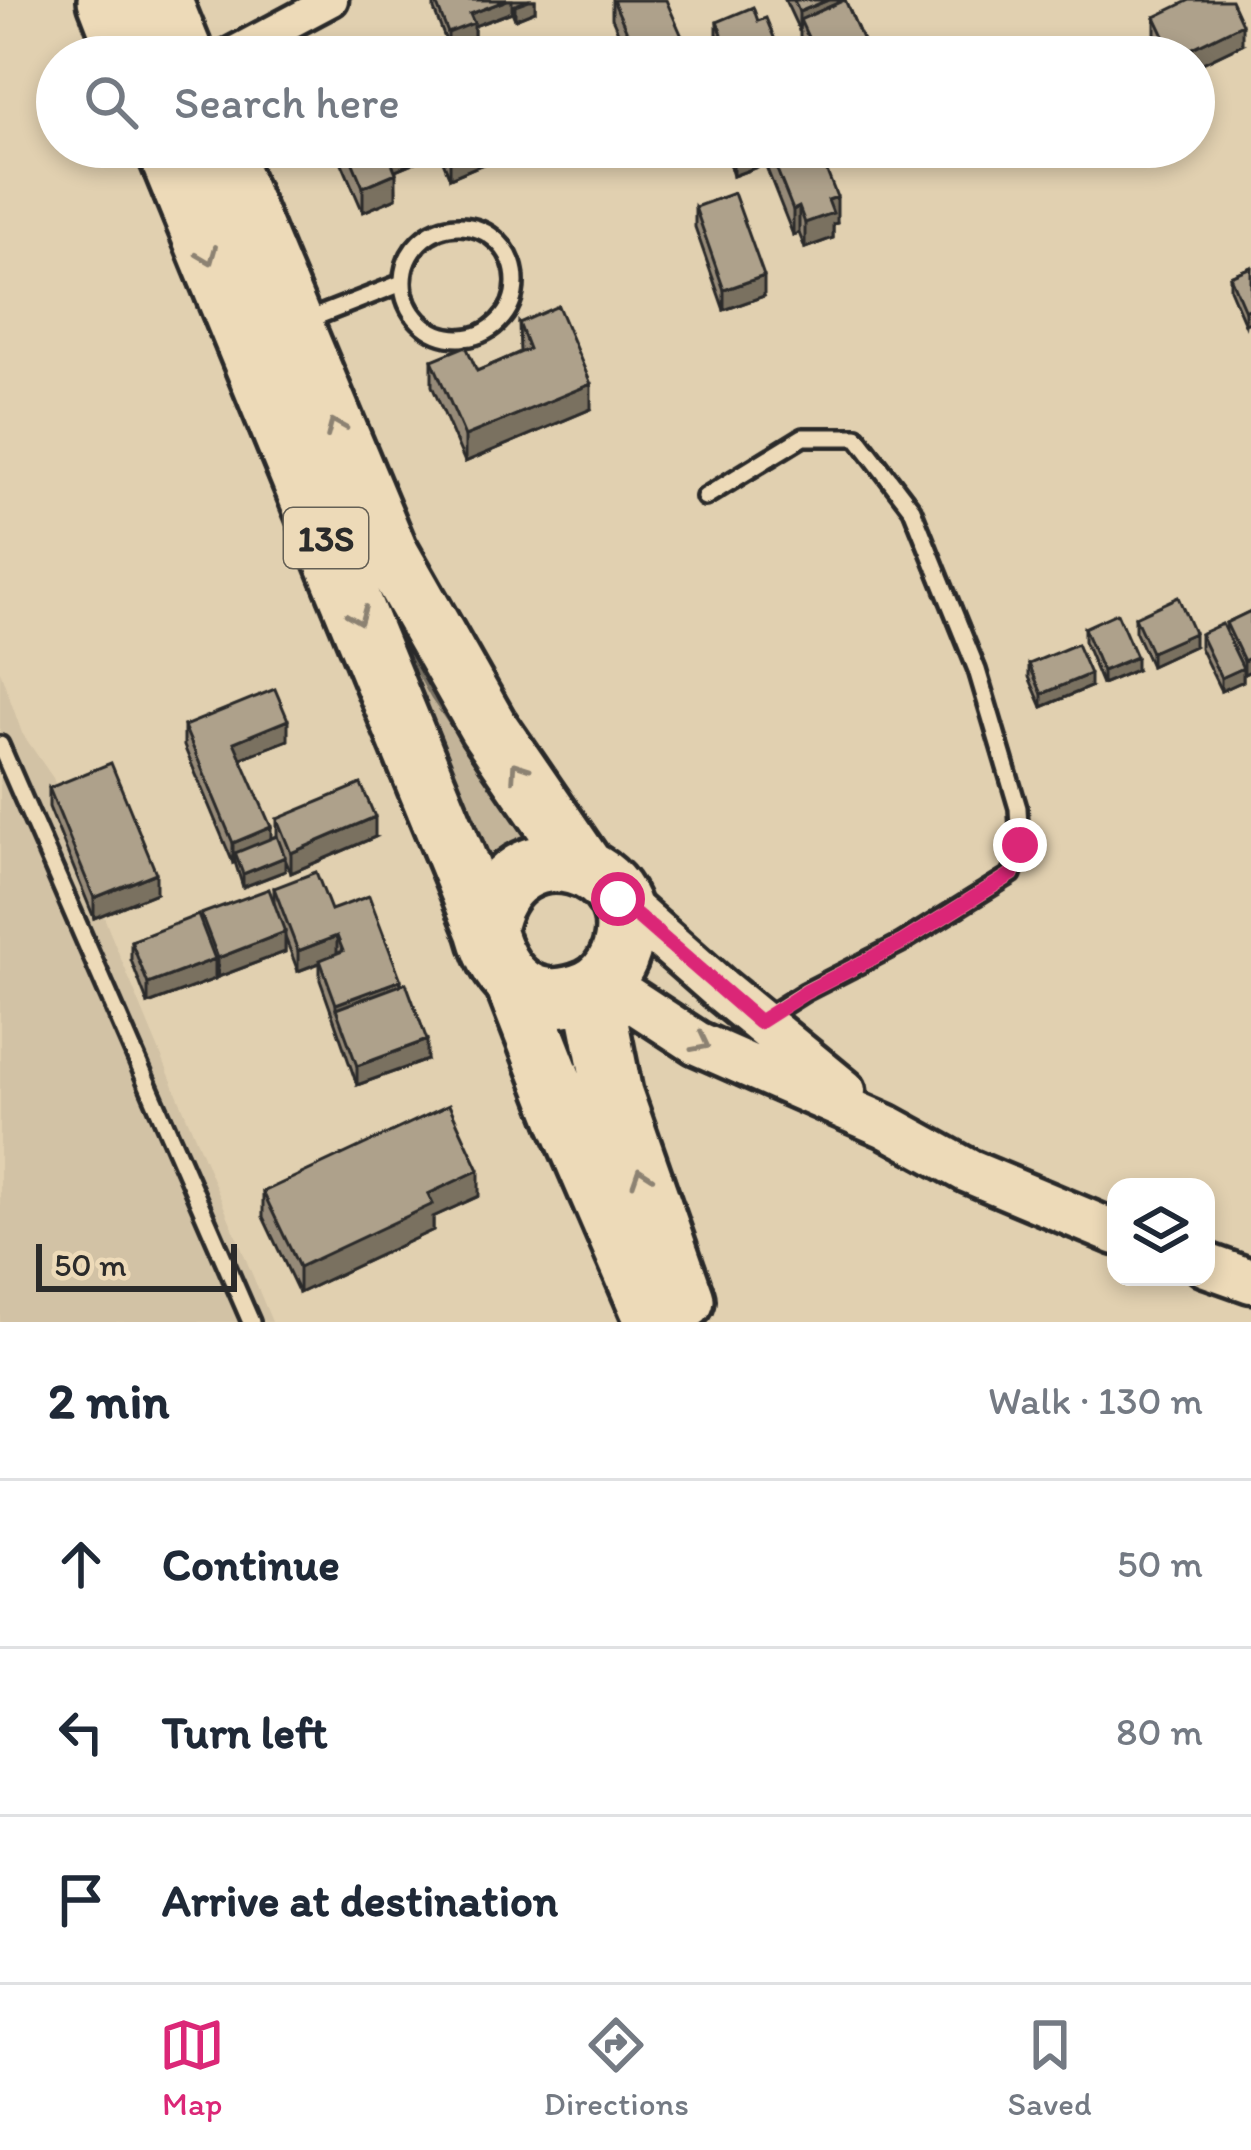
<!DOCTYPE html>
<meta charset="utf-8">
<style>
body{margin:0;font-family:Itim,sans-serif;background:#f2f2f3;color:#1f2937}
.controls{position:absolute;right:36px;bottom:36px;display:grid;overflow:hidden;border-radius:24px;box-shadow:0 6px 18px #0003}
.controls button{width:108px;height:108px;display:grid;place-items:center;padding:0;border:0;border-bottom:3px solid #e0e1e3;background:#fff;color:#1f2937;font:60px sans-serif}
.scale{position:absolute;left:36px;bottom:30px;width:201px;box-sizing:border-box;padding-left:12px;border:6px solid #2b2b2b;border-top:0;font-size:33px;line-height:42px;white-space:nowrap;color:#2b2b2b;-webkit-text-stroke:9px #eddab8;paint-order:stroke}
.stop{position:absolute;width:36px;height:36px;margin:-27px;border:9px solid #db2777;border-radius:50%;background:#fff}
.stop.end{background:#db2777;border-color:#fff;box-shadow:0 3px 12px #0008}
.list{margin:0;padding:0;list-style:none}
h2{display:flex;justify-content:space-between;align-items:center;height:156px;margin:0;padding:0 48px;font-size:51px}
h2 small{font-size:39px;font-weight:400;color:#747a83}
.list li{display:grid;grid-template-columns:78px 1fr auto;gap:36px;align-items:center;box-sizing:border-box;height:168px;padding:0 48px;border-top:3px solid #e0e1e3}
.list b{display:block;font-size:45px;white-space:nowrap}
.list em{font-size:39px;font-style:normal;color:#747a83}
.icon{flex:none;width:66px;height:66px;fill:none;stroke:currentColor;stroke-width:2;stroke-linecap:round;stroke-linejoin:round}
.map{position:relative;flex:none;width:1251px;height:1322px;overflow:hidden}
.search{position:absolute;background:#fff;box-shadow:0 6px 18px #0003;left:36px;right:36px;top:36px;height:132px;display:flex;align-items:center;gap:30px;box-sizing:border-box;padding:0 42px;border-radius:66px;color:#747a83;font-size:45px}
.sheet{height:660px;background:#fff}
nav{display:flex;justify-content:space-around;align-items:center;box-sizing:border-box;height:168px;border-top:3px solid #e0e1e3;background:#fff;font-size:33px;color:#747a83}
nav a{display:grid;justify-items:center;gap:6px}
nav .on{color:#db2777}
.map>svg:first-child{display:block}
.built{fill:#d2c2a5}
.green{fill:#c3b499;stroke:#777062;stroke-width:3}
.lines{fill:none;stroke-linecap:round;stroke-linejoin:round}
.lane-casing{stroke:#2b2b2b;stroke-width:24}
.street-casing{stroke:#2b2b2b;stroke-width:39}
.secondary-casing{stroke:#2b2b2b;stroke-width:51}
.highway-casing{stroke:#2b2b2b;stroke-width:66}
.lane{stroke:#eddab8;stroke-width:15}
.street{stroke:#eddab8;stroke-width:30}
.secondary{stroke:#eddab8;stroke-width:42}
.highway{stroke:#eddab8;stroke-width:57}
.wall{fill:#968a78;stroke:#2b2b2b;stroke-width:3}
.shaded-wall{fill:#7a7161;stroke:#2b2b2b;stroke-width:3}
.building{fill:#aea18b;stroke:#2b2b2b;stroke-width:3}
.oneway{stroke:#8c8272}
.route{stroke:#db2777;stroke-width:15}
.labels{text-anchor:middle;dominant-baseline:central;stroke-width:9;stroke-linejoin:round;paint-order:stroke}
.shield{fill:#eddab8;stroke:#656055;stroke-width:3}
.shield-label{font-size:36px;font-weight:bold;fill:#2b2b2b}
</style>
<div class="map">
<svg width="1251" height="1322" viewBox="0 0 1251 1322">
<rect width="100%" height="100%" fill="#e1d0b0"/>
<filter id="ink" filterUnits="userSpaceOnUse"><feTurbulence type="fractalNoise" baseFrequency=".00833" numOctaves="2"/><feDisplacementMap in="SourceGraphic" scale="24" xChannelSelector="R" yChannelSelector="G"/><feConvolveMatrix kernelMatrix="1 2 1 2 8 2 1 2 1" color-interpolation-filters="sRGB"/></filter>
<g filter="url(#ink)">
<path class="built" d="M 0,671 L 22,733 L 53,778 L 109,930 L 272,1322 L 0,1322 Z"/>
<path class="green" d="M 365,578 L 432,698 L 536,849 L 486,881 Z"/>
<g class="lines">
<defs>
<path id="lane" d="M403 282a56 56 0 1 1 112 0a56 56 0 1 1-112 0Z
M 302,322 L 402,283
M 705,497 L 803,437 L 857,437 L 912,509 L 977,670 L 1018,808 L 1020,845 L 1012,874 L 901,943 L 805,992 L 762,1019
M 0,745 L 251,1322"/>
<path id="street" d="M 225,57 L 332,0"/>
<path id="secondary" d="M 618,899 L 720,989 L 844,1091
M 602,981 L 697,1043 L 886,1126 L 968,1171 L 1116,1233
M 1206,1265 L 1251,1281"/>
<path id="highway" d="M 107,0 L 129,57
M 162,0 L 185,57
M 165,147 L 486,930 C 500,982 533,1013 588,990 C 602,984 613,971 619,957 C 656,864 507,815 486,930
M 219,147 L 388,551 L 488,727 L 584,867
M 515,985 L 568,1121 L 655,1322
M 592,988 L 613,1094 L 685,1300"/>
</defs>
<use href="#lane" class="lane-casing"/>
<use href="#street" class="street-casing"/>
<use href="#secondary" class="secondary-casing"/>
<use href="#highway" class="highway-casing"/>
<use href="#lane" class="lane"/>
<use href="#street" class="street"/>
<use href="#secondary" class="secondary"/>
<use href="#highway" class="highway"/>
</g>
<path class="wall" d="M 434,0 L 535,0 L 535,11 L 515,19 L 512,12 L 474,26 L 474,37 L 448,46 L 434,10 Z
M 612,0 L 691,57 L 629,57 L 612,18 Z
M 785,0 L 845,0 L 870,57 L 808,57 L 800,39 L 800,32 Z
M 1155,17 L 1242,44 L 1194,67 L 1194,57 L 1164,57 L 1155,37 Z
M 758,21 L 782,57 L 717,57 L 717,22 Z
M 335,147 L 490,147 L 490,161 L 450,178 L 439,152 L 395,170 L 396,198 L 363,212 Z
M 724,147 L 817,147 L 837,223 L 833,224 L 833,238 L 805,248 L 799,233 L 793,235 L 765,164 L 733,176 Z
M 695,207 L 764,296 L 724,310 L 695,227 Z
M 1251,267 L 1245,324 L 1230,289 L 1230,276 Z
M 519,323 L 591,409 L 465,462 L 432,386 L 432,360 L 477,371 L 520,352 Z
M 1251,611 L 1251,671 L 1244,674 L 1243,672 L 1243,681 L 1221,691 L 1200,648 L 1200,634 L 1226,631 L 1226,623 Z
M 1135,617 L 1194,646 L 1151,666 L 1135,631 Z
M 1084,628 L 1136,670 L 1102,684 L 1084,641 Z
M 1029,664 L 1090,687 L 1042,707 L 1029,677 Z
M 184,726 L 288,740 L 241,758 L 271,838 L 277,836 L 277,819 L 375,837 L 291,873 L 285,859 L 285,871 L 243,887 L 235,862 L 233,863 L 184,746 Z
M 49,788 L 156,893 L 94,918 L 49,807 Z
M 274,888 L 331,910 L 401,985 L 427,1060 L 357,1085 L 320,980 L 320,963 L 298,971 L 285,937 L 285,952 L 218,977 L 215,968 L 215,979 L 148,1004 L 131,960 L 131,941 L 201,923 L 201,914 L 274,902 Z
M 263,1192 L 479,1196 L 433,1217 L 433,1230 L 299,1293 L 263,1217 Z"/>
<path class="shaded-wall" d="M 507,0 L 512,0 L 512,12 L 474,26 L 474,37 L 448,46 L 448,33 L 470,14 Z
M 529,0 L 535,0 L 535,11 L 515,19 L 515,5 Z
M 828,0 L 844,0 L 800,20 L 799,32 L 799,12 Z
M 1242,24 L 1242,44 L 1194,67 L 1194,57 L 1174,57 Z
M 389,147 L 439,147 L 439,152 L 386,174 L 386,148 Z
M 461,147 L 490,147 L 490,161 L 450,178 L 450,152 Z
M 743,147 L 765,147 L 765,164 L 733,176 L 733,150 Z
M 396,173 L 396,198 L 363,212 L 363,187 Z
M 837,197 L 837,223 L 833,224 L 833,238 L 805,248 L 805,223 L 828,200 Z
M 799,207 L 799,233 L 793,235 L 793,210 Z
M 764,276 L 764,296 L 724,310 L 724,290 Z
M 1251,308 L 1251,322 L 1245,324 L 1245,311 Z
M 591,384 L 591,409 L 465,462 L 465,436 Z
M 1194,633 L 1194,646 L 1151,666 L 1151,652 Z
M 1136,657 L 1136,670 L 1102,684 L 1102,671 Z
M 1251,657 L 1251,671 L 1244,674 L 1244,661 Z
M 1243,668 L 1243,681 L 1221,691 L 1221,678 Z
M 1090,674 L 1090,687 L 1042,707 L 1042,694 Z
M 288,720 L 288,740 L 234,761 L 234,742 Z
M 375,817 L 375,837 L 291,873 L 291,853 Z
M 271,827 L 271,847 L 235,853 L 235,862 L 233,863 L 233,843 Z
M 285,857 L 285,871 L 243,887 L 243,874 Z
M 156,873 L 156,893 L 94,918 L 94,898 Z
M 285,932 L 285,952 L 218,977 L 218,958 Z
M 337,936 L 337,956 L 298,971 L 298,951 Z
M 215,959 L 215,979 L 148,1004 L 148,984 Z
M 401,980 L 401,999 L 336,1009 L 336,1004 Z
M 427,1040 L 427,1060 L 357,1085 L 357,1066 Z
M 479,1170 L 479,1196 L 433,1217 L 433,1230 L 299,1293 L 299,1267 L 428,1194 Z"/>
<path class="building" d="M 435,0 L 507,0 L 470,14 L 474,23 L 448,33 Z
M 613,0 L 666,0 L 691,57 L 638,57 Z
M 794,0 L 828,0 L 799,12 Z
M 845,0 L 870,57 L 817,57 L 800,20 Z
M 1190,0 L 1231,0 L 1242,24 L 1174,57 L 1155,17 Z
M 753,7 L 758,21 L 766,18 L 782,57 L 725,57 L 717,36 L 722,34 L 717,22 Z
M 346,147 L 389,147 L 386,148 L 396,173 L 363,187 Z
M 768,147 L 817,147 L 837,197 L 828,200 L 833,213 L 805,223 L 799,207 L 793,210 Z
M 734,193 L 764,276 L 724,290 L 695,207 Z
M 1251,267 L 1251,308 L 1245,311 L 1230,276 Z
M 558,306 L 591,384 L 465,436 L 432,360 L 466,346 L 477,371 L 529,349 L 519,323 Z
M 1178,597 L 1194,633 L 1151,652 L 1135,617 Z
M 1251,611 L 1251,657 L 1244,661 L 1226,623 Z
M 1117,613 L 1136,657 L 1102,671 L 1084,628 Z
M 1222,624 L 1243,668 L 1221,678 L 1200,634 Z
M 1077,644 L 1090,674 L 1042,694 L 1029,664 Z
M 275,689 L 288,720 L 234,742 L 271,827 L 233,843 L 184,726 Z
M 111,763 L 156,873 L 94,898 L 49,788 Z
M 361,784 L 375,817 L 291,853 L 277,819 Z
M 277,836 L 285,857 L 243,874 L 235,853 Z
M 316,872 L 331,910 L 369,896 L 401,980 L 336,1004 L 320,960 L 343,951 L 337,936 L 298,951 L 274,888 Z
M 269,889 L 285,932 L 218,958 L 201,914 Z
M 198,915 L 215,959 L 148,984 L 131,941 Z
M 406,983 L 427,1040 L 357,1066 L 336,1009 Z
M 449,1105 L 479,1170 L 428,1194 L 433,1204 L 299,1267 L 263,1192 Z"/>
<defs><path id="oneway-chevron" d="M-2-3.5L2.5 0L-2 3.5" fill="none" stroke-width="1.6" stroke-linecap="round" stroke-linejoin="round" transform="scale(3)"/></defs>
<g class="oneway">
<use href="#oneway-chevron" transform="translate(208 256) rotate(68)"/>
<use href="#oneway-chevron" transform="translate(335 427) rotate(-113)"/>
<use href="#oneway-chevron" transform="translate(358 616) rotate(68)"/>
<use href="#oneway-chevron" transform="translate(518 770) rotate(-124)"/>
<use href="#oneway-chevron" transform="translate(701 1043) rotate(27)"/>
<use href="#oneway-chevron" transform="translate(641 1176) rotate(-109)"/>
</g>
</g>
<g class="lines" filter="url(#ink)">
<path class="route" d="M 618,899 L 759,1022 L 806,992 L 901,943 L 1012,874 L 1020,845"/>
</g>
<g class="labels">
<rect class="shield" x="284" y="508" width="84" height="60" rx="9"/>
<g class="shield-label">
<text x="326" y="538">13S</text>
</g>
</g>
</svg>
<div class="controls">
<button><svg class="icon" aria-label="layers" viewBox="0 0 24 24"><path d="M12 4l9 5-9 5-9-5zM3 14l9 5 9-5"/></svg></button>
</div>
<div class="scale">50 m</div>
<div class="stop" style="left:618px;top:899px"></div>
<div class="stop end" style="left:1020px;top:845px"></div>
<div class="search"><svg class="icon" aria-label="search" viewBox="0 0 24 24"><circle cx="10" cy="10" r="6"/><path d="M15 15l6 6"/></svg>Search here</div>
</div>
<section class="sheet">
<h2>2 min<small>Walk · 130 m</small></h2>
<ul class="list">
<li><svg class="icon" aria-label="ahead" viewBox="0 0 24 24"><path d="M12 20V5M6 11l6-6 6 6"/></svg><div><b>Continue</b></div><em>50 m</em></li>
<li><svg class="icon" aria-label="left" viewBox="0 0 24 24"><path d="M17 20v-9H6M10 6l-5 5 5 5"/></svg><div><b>Turn left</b></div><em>80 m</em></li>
<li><svg class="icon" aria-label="arrive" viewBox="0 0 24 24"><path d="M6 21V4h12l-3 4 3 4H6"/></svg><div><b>Arrive at destination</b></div></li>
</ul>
</section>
<nav>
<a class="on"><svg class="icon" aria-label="map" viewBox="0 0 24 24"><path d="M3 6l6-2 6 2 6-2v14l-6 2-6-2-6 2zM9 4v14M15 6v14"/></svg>Map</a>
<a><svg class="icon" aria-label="directions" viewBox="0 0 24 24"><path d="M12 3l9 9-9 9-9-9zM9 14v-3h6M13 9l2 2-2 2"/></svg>Directions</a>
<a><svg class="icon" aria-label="saved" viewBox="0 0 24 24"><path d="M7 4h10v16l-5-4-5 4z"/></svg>Saved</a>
</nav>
